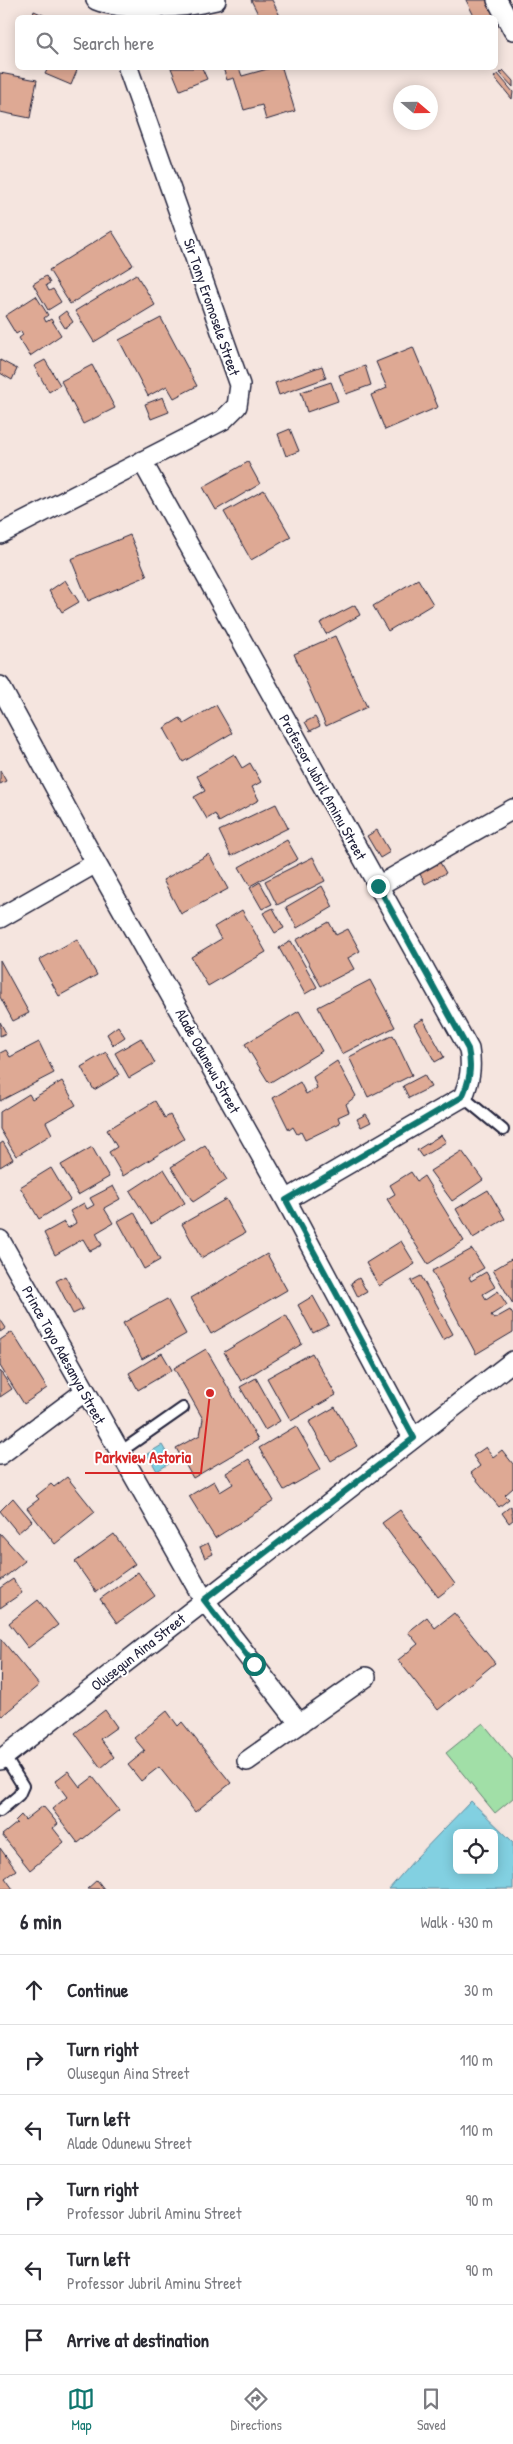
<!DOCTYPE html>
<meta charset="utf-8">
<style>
body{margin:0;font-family:"Patrick Hand",sans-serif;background:#f7f7f7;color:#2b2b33}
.controls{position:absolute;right:15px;bottom:15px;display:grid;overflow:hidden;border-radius:8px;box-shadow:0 2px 12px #0003}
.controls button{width:45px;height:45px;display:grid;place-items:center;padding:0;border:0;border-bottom:1px solid #e1e1e2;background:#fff;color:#2b2b33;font:25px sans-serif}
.compass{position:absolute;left:393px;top:85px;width:45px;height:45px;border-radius:50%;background:#fff;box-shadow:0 2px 12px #0003;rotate:110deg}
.stop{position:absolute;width:15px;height:15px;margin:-11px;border:4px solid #0f766e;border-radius:50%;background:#fff}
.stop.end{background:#0f766e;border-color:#fff;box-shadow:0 1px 5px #0008}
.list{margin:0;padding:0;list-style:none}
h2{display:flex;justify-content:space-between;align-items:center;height:65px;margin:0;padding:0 20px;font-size:21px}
h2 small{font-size:16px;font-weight:400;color:#7c7c81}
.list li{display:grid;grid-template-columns:32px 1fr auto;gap:15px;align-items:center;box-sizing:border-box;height:70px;padding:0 20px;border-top:1px solid #e1e1e2}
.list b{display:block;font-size:19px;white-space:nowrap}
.list p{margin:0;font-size:16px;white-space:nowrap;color:#7c7c81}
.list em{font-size:16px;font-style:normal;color:#7c7c81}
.icon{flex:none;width:28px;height:28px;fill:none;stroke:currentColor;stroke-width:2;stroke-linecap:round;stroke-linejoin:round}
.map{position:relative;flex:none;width:513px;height:1889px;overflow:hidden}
.search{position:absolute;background:#fff;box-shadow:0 2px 12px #0003;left:15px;right:15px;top:15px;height:55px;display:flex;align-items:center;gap:12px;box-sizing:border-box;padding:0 18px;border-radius:8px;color:#7c7c81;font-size:19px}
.sheet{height:485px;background:#fff}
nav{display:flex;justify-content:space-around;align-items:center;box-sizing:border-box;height:70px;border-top:1px solid #e1e1e2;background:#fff;font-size:14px;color:#7c7c81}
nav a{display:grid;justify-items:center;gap:2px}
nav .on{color:#0f766e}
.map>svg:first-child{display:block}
.green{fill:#a1dfa7;stroke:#628071}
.water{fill:#82d0e1;stroke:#5c8a9f;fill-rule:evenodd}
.building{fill:#dea994;stroke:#22223b}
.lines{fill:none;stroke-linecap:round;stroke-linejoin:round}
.lane-casing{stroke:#22223b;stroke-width:14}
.street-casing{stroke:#22223b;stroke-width:22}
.lane{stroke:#fff;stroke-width:10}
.street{stroke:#fff;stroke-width:19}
.route{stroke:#0f766e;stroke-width:6}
.labels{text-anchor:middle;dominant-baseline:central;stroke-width:4;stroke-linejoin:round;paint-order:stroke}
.street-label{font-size:15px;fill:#22223b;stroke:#fff}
.leader{fill:none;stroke:#d62828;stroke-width:2}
.callout-dot{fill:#d62828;stroke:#fff;stroke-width:2}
.callout-label{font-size:16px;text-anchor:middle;font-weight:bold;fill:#d62828;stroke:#fff;stroke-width:4;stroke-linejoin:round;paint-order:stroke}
</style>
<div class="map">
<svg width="513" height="1889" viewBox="0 0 513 1889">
<rect width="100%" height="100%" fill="#f5e5df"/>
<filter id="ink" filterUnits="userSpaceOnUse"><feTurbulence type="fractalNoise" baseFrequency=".02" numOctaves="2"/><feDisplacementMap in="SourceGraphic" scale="10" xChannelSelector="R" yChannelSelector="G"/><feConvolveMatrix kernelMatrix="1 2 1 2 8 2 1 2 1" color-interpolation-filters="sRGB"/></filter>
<g filter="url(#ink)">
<path class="green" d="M 483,1723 L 513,1760 L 513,1798 L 495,1813 L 446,1753 Z"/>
<path class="water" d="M 162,1445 L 172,1462 L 157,1471 L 147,1454 Z
M 471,1801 L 513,1842 L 513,1889 L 389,1889 L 415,1859 ZM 457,1833 L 494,1833 L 494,1870 L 457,1870 Z"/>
<path class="building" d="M 251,0 L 272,0 L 281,18 L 260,18 Z
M 466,0 L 487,0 L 500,25 L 496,27 L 496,18 L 475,18 Z
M 34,11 L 50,18 L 32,18 Z
M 48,68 L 78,68 L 71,85 L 45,74 Z
M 171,68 L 202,68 L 207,79 L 180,90 Z
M 223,68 L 239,68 L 242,76 L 271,68 L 282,68 L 295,111 L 266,120 L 262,105 L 244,110 L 234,78 L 227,80 Z
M 503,70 L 513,81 L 513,87 L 500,73 Z
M 0,73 L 37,80 L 30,118 L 0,112 Z
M 498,74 L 513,92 L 512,99 L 494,77 Z
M 112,231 L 133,265 L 70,304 L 49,270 Z
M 136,274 L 155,305 L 94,342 L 75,311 Z
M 46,276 L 50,283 L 46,285 L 49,291 L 53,289 L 61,302 L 48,310 L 33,284 Z
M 36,296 L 48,315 L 44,318 L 46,322 L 51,319 L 61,335 L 30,356 L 19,338 L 23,335 L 21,331 L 16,334 L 5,316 Z
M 66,311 L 73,322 L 65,328 L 58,317 Z
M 161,318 L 197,386 L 174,398 L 167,386 L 148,396 L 119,340 Z
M 413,347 L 438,407 L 385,430 L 371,395 L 387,388 L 376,362 Z
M 0,360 L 17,369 L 12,380 L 0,373 Z
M 45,360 L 60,385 L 49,392 L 34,366 Z
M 92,365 L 115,408 L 83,424 L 61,381 Z
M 322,366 L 326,378 L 279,395 L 275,383 Z
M 365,366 L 371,385 L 346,394 L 339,375 Z
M 331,382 L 338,401 L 307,412 L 301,392 Z
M 163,397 L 169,412 L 151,419 L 145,404 Z
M 290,429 L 299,451 L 286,456 L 278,434 Z
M 248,462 L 260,484 L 216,510 L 203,487 Z
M 264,490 L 291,537 L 251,560 L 224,512 Z
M 130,535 L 147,576 L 88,601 L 71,559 Z
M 418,579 L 433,604 L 388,631 L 373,606 Z
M 65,580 L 79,602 L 62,612 L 49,591 Z
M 355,605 L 360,615 L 326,634 L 320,623 Z
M 335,636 L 367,707 L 326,726 L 294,654 Z
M 216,705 L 232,733 L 183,762 L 164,728 L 180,718 L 184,724 Z
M 315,717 L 320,726 L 310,731 L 305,722 Z
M 234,754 L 242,768 L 250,763 L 261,782 L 252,787 L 259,800 L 219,822 L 215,814 L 207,819 L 194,797 L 205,791 L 197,776 Z
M 0,770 L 6,781 L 0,784 Z
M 276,804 L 288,828 L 231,856 L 219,831 Z
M 377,830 L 390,852 L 380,858 L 367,836 Z
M 287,840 L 298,859 L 250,886 L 239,867 Z
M 209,854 L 228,889 L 181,914 L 163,880 Z
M 313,857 L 325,881 L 277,905 L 265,881 Z
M 438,859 L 446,873 L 425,884 L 418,870 Z
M 260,882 L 272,904 L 262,909 L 250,888 Z
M 322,886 L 333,907 L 297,928 L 286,907 Z
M 273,908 L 284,928 L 275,933 L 263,913 Z
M 242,910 L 266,952 L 208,986 L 191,957 L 221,939 L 214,927 Z
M 329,922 L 336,935 L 348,929 L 360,951 L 348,958 L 354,969 L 321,986 L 296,940 Z
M 77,939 L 97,975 L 59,996 L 39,960 Z
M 291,941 L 317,987 L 305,994 L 279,948 Z
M 0,960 L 29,1013 L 13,1021 L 0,997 Z
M 370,980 L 395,1027 L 342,1054 L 318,1007 Z
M 299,1011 L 322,1051 L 269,1083 L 245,1044 Z
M 423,1019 L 444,1057 L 435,1062 L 414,1024 Z
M 0,1022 L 6,1033 L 0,1036 Z
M 118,1026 L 125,1037 L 113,1045 L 107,1034 Z
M 393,1035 L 412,1075 L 368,1097 L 349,1057 Z
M 141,1038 L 155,1063 L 129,1078 L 115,1053 Z
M 39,1042 L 54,1073 L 0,1101 L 0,1053 L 6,1050 L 10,1057 Z
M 106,1052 L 119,1075 L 94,1090 L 81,1067 Z
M 337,1061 L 356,1096 L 346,1104 L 349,1112 L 338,1117 L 340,1123 L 305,1140 L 301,1132 L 297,1134 L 293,1127 L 289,1130 L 273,1098 L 300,1082 L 306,1094 L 317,1088 L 313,1077 Z
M 424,1075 L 431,1087 L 409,1098 L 403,1086 Z
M 62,1081 L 76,1105 L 46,1122 L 52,1134 L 16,1156 L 0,1129 L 0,1112 L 29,1094 L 32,1099 Z
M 155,1101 L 165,1118 L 170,1115 L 184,1139 L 123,1176 L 109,1152 L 117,1147 L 107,1130 Z
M 366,1114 L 371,1122 L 361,1127 L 357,1119 Z
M 441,1135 L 446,1142 L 422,1157 L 417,1150 Z
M 3,1142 L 13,1159 L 0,1167 L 0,1144 Z
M 205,1145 L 227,1180 L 193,1202 L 171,1167 Z
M 92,1147 L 109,1177 L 78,1195 L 61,1165 Z
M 462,1151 L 483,1180 L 452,1201 L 430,1171 Z
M 51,1168 L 70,1200 L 39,1219 L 20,1187 Z
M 164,1169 L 185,1203 L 151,1224 L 130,1191 Z
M 411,1172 L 417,1181 L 424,1176 L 464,1241 L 428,1264 L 387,1199 L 395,1194 L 390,1185 Z
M 113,1186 L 120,1199 L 104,1208 L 113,1223 L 96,1233 L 102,1245 L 90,1251 L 83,1239 L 55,1255 L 44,1233 L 64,1222 L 68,1228 L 76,1223 L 70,1211 L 84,1203 L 87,1209 L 94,1205 L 90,1198 Z
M 488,1190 L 505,1219 L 473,1238 L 456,1209 Z
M 226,1199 L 245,1233 L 201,1258 L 182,1224 Z
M 134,1212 L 160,1260 L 144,1269 L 118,1221 Z
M 401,1241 L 415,1264 L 379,1286 L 366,1263 Z
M 472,1249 L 484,1268 L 469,1277 L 471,1281 L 486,1272 L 495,1287 L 483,1294 L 486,1299 L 498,1291 L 507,1305 L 491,1315 L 494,1319 L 510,1310 L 513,1315 L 513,1332 L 476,1354 L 432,1271 Z
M 267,1254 L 287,1290 L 211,1334 L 191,1298 Z
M 513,1258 L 513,1304 L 493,1270 Z
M 65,1276 L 83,1309 L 73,1314 L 56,1281 Z
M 421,1276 L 453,1334 L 443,1340 L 411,1281 Z
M 359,1278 L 367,1292 L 358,1297 L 351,1283 Z
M 313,1296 L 329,1325 L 313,1333 L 298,1305 Z
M 167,1299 L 186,1334 L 142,1359 L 123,1323 Z
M 286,1315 L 302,1344 L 241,1381 L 224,1352 Z
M 0,1319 L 6,1328 L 0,1332 Z
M 12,1332 L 47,1388 L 24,1404 L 0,1366 L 0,1340 Z
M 206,1349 L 258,1440 L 193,1478 L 176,1448 L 200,1435 L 203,1419 L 174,1368 Z
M 162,1353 L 172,1370 L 138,1390 L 129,1373 Z
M 312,1353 L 336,1395 L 291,1421 L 267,1378 Z
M 0,1371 L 12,1389 L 0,1397 Z
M 256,1378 L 280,1421 L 265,1430 L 240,1387 Z
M 335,1407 L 357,1446 L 331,1461 L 309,1422 Z
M 296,1426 L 321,1469 L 284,1490 L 259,1448 Z
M 486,1447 L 493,1457 L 502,1450 L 513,1464 L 513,1488 L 505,1495 L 509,1499 L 499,1507 L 471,1473 L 480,1466 L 473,1456 Z
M 249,1459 L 274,1501 L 215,1538 L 189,1496 L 214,1481 L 220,1492 L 233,1484 L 226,1473 Z
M 67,1477 L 95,1512 L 55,1544 L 27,1508 L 39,1499 L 36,1496 L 51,1484 L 54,1487 Z
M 13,1498 L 32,1521 L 18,1533 L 0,1511 Z
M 511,1506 L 513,1520 L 509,1523 L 502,1513 Z
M 400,1510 L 455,1584 L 438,1597 L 382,1523 Z
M 0,1533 L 25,1561 L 0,1581 Z
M 114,1534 L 135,1564 L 96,1592 L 75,1562 Z
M 208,1543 L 213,1554 L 205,1558 L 200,1547 Z
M 138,1572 L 155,1596 L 117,1623 L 100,1599 Z
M 13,1579 L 22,1593 L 0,1608 L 0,1588 Z
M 38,1600 L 58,1625 L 28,1648 L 9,1623 Z
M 454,1613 L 495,1663 L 438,1710 L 398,1660 L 418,1644 L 408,1632 L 427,1617 L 435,1628 Z
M 1,1639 L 39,1685 L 2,1716 L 0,1714 Z
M 105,1710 L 117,1727 L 100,1739 L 114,1757 L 101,1768 L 75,1733 Z
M 167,1711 L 178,1726 L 182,1722 L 231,1783 L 195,1812 L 159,1767 L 141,1781 L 128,1765 L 145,1751 L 134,1738 Z
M 68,1771 L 80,1787 L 93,1777 L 119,1810 L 78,1843 L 52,1809 L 67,1797 L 55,1781 Z
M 43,1806 L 58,1824 L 53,1828 L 64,1842 L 30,1870 L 2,1835 L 17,1823 L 15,1821 L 21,1815 L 25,1820 Z
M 0,1848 L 16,1870 L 5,1878 L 13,1889 L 0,1889 Z
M 97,1880 L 104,1889 L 87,1889 Z"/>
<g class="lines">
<defs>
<path id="lane" d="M 463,1097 L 503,1130
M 120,1452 L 183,1408
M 0,1811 L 19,1795 L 23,1786 L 5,1757"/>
<path id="street" d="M 96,0 C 126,12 184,8 216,0
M 497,0 L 513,30
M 142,461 L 469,1049 C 472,1067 470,1080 463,1097 L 286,1200
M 0,534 L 223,420 L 237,406 L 240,385 L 128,68
M 0,686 L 96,863 L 286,1200 L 413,1438
M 378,886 L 513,809
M 0,918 L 96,863
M 0,1240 L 204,1600 L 299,1723
M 0,1455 L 84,1392
M 0,1760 L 513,1361
M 247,1761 L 366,1677"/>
</defs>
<use href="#lane" class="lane-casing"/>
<use href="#street" class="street-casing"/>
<use href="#lane" class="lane"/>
<use href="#street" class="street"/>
</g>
</g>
<g class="lines" filter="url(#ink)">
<path class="route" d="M 254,1664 L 204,1600 L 414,1438 L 286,1200 L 462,1097 C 470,1080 472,1067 468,1049 L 378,886"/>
</g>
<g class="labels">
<g class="street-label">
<text transform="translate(212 307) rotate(71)">Sir Tony Eromosele Street</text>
<text transform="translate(323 787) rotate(61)">Professor Jubril Aminu Street</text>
<text transform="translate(208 1061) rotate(61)">Alade Odunewu Street</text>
<text transform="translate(64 1355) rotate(61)">Prince Tayo Adesanya Street</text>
<text transform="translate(138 1652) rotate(-38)">Olusegun Aina Street</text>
</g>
</g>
<path class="leader" d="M210 1393L201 1473H85"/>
<circle class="callout-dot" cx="210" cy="1393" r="5"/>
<g class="callout-label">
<text x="143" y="1463">Parkview Astoria</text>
</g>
</svg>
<div class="controls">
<button><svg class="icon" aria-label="locate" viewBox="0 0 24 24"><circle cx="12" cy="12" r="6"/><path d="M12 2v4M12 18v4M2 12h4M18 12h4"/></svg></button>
</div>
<svg class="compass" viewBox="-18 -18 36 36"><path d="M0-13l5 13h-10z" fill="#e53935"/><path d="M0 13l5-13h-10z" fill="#7c7c81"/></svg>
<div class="stop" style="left:254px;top:1664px"></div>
<div class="stop end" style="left:378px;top:886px"></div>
<div class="search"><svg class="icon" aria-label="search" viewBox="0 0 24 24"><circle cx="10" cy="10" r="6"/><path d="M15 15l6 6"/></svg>Search here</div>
</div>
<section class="sheet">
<h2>6 min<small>Walk · 430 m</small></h2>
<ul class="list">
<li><svg class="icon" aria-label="ahead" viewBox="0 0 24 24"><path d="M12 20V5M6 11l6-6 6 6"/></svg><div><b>Continue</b></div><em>30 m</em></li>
<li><svg class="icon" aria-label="right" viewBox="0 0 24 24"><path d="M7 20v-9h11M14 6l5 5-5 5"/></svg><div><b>Turn right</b><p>Olusegun Aina Street</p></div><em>110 m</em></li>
<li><svg class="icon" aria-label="left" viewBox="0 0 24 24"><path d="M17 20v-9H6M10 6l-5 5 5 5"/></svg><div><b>Turn left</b><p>Alade Odunewu Street</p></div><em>110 m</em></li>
<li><svg class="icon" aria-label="right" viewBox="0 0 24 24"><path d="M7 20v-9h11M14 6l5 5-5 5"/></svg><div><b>Turn right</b><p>Professor Jubril Aminu Street</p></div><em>90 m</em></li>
<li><svg class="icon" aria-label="left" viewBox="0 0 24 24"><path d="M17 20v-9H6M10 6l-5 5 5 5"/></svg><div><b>Turn left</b><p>Professor Jubril Aminu Street</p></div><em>90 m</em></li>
<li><svg class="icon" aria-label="arrive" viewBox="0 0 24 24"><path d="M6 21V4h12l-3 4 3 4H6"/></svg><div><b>Arrive at destination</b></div></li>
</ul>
</section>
<nav>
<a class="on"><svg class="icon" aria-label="map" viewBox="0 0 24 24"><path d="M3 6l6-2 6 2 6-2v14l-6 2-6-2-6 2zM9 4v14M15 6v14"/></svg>Map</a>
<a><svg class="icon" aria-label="directions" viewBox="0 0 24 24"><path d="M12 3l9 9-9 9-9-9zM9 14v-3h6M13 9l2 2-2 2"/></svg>Directions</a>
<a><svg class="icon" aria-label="saved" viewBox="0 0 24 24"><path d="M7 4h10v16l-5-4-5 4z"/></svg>Saved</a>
</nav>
